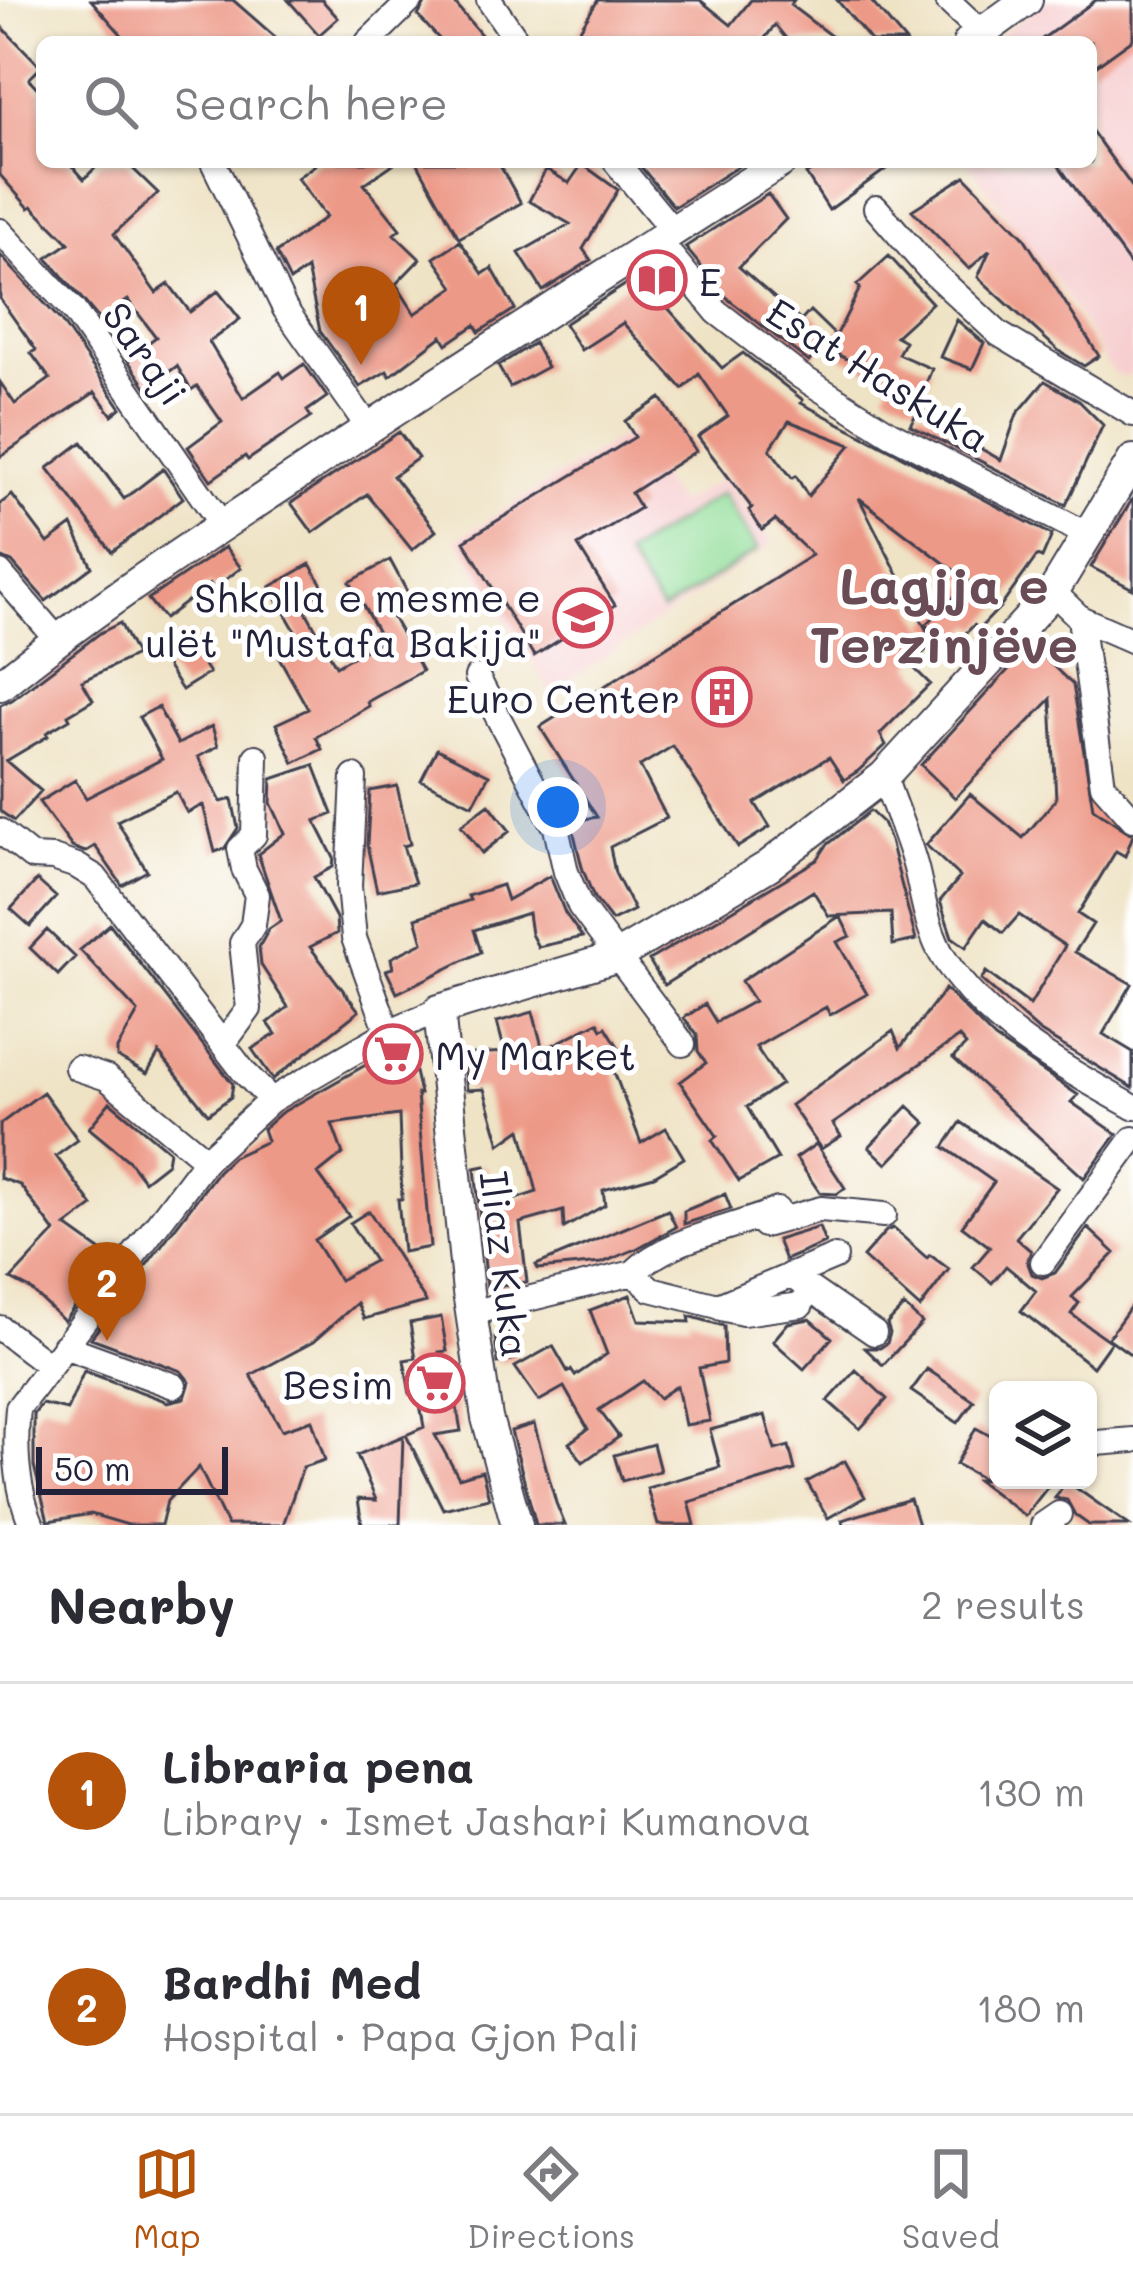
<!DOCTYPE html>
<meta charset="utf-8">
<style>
body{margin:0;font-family:Mali,sans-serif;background:#f2f2f3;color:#2b2b33}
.controls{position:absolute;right:36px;bottom:36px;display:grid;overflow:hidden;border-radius:18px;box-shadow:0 3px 9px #0004}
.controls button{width:108px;height:108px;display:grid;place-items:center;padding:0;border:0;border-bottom:3px solid #e1e1e2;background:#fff;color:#2b2b33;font:60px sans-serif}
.scale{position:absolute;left:36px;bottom:30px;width:192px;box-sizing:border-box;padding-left:12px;border:6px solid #22223b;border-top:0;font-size:33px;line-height:42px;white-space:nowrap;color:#22223b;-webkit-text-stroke:9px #fff;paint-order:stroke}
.you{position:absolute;left:558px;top:807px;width:42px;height:42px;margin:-30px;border:9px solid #fff;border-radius:50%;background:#1a73e8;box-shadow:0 0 0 18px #1a73e833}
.badge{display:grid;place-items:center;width:78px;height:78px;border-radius:50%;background:#b45309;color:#fff;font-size:39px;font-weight:700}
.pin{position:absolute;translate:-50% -99px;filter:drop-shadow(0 3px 6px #0008)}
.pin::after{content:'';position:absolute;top:63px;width:42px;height:36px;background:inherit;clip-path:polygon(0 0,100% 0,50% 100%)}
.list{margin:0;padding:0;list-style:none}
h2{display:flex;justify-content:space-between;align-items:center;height:156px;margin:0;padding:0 48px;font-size:51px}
h2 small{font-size:39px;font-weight:400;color:#7c7c81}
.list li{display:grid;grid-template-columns:78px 1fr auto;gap:36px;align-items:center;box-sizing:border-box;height:216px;padding:0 48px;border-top:3px solid #e1e1e2}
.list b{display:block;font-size:45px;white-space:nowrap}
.list p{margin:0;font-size:39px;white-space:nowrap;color:#7c7c81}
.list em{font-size:39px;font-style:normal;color:#7c7c81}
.icon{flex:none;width:66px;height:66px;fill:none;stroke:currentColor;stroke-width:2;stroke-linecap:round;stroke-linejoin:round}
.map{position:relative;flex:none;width:1133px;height:1525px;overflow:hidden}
.search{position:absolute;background:#fff;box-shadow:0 3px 9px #0004;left:36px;right:36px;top:36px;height:132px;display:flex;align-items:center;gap:30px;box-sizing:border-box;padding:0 42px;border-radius:18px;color:#7c7c81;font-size:45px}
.sheet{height:588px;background:#fff}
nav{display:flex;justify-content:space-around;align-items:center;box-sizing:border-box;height:168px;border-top:3px solid #e1e1e2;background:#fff;font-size:33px;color:#7c7c81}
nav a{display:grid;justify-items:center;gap:6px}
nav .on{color:#b45309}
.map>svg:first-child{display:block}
.built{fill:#f7cfd0}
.green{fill:#93de9a;stroke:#5a806a;stroke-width:3}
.building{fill:#ed9987;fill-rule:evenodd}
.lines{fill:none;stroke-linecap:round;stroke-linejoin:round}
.minor-casing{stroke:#413f50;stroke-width:28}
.tertiary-casing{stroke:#413f50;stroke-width:34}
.minor{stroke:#fff;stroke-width:24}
.tertiary{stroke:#fff;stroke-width:30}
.labels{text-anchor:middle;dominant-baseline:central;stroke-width:10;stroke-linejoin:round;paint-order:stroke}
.poi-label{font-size:39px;fill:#22223b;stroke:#fff;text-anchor:end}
.street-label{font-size:39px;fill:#22223b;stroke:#fff}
.district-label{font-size:51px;font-weight:bold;fill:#694c56;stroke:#fff}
</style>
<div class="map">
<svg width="1133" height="1525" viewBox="0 0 1133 1525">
<rect width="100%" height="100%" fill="#fff"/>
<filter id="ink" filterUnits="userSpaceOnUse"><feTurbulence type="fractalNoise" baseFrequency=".00833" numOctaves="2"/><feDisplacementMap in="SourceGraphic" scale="24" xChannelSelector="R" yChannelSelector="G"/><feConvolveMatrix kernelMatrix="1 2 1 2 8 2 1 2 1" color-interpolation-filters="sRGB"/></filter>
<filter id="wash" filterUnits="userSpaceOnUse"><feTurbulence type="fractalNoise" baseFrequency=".004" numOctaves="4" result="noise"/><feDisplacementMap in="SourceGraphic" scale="48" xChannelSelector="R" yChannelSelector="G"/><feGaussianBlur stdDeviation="2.7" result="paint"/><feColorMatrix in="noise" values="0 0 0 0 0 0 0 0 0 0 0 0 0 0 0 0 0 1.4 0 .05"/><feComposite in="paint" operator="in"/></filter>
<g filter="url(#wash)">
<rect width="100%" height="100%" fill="#efe3c5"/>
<path class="built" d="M 1045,0 L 1133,0 L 1133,373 L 1125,377 L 1112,372 L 1063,290 L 967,162 L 1091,162 L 1091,42 L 990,42 Z
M 627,433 L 678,504 L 725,477 L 773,543 L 551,693 L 457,539 Z"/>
<path class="green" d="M 722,493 L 758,550 L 662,611 L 625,555 Z"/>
<g id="blocks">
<path class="building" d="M 91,0 L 233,0 L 281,42 L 128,42 Z
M 288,0 L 322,0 L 338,18 L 319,35 Z
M 427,0 L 452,0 L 487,42 L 442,42 L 418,16 Z
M 598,0 L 700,0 L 731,25 L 751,0 L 794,0 L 790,5 L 839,42 L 789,42 L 775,25 L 762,42 L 572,42 Z
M 837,0 L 870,0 L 906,42 L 872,42 Z
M 1096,0 L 1133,0 L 1133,39 L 1091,69 L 1091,42 L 1038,42 Z
M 0,25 L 41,67 L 29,79 L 42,93 L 42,162 L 69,162 L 84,179 L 101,162 L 126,162 L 158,193 L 114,234 L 156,293 L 169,284 L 190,312 L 218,291 L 240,319 L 209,342 L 243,398 L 280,372 L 284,378 L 304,364 L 327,397 L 307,411 L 311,417 L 248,460 L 245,456 L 211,480 L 188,447 L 222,422 L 197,386 L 191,390 L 177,366 L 147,388 L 127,359 L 156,337 L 128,300 L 100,320 L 47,258 L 69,243 L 32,206 L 29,208 L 0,175 Z
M 1091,130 L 1133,188 L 1133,269 L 1056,162 L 1091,162 Z
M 319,162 L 396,162 L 364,184 L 400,229 L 394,234 L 420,259 L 396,284 L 415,314 L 454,287 L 434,258 L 460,241 L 483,274 L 492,268 L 515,309 L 479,332 L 475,325 L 447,344 L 442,336 L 390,376 L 387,371 L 360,387 L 320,331 L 307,269 L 290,281 L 276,253 L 326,217 L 297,178 Z
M 417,162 L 498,162 L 521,203 L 459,238 Z
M 637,162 L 745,162 L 674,207 Z
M 826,162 L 896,162 L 829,210 L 806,174 Z
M 582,164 L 618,190 L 583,249 L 591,260 L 543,291 L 519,253 L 570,224 L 529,201 L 546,169 L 569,183 Z
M 965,176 L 1023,236 L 1099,356 L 1084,366 L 1059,351 L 978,277 L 990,250 L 969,269 L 912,210 Z
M 768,194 L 786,219 L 739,267 L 801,321 L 810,311 L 836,336 L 860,288 L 857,285 L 889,256 L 932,303 L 896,336 L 905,341 L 898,354 L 932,369 L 917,405 L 885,392 L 890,381 L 821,346 L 809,362 L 729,300 L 685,247 Z
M 0,255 L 61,321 L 121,408 L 112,415 L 95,392 L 0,457 L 0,382 L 15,404 L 50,379 L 31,353 L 36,350 L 0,299 Z
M 639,276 L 722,368 L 743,353 L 803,400 L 801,403 L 1052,535 L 1042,558 L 1037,556 L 1002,605 L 979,629 L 974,625 L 951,648 L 926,625 L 969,582 L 859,498 L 933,643 L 911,665 L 930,684 L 880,734 L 886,745 L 858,771 L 844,780 L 829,757 L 755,803 L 770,827 L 738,847 L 673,746 L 640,766 L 667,818 L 610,847 L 615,873 L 634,910 L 612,921 L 594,898 L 582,867 L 571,821 L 597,817 L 540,727 L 812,555 L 775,520 L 762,530 L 749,510 L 752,508 L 698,437 L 728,416 L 699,374 L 683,389 L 623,323 L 581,350 L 564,324 ZM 789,421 L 851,445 L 808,496 L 796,476 L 792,478 L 770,449 Z
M 957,320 L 984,343 L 972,369 L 940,357 Z
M 534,343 L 547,367 L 510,387 L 498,366 Z
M 1045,381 L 1079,401 L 1103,425 L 1066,505 L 910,425 L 919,409 L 948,423 L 946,429 L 1001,460 L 1017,414 Z
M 661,398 L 696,451 L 631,493 L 640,508 L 578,546 L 615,605 L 534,656 L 464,541 L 635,437 L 625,421 Z
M 399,432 L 418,458 L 393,476 L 436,531 L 412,550 L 367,494 L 313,533 L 291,503 Z
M 82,442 L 124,499 L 163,469 L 183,498 L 112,552 L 48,468 Z
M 12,495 L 48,543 L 72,525 L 92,567 L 46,601 L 12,562 L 0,557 L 0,504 Z
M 1133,498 L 1133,589 L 1091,567 Z
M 225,547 L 241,568 L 213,589 L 210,584 L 164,619 L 148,599 Z
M 390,560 L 412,601 L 390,613 L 422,671 L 367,702 L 369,706 L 316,737 L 322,749 L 294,763 L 276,724 L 308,709 L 276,652 L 300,639 L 270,587 L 310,564 L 325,590 L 302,604 L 336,666 L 382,640 L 350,582 Z
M 120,623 L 136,655 L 82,681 L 93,700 L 68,715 L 70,719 L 46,733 L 48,736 L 6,761 L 41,791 L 14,821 L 0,811 L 0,705 L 12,700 L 100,633 Z
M 185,637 L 209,673 L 182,690 L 159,655 Z
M 1031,645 L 1073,685 L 1093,808 L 1133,835 L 1125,856 L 1116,851 L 1078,914 L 1093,924 L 1075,952 L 1132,984 L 1103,1034 L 1133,1052 L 1133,1088 L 1039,1031 L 981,980 L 986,972 L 1030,1005 L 1065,946 L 1019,915 L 1003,933 L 985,919 L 966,947 L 952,937 L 940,901 L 960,877 L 926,845 L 970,794 L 1023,838 L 1056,799 L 1051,699 L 955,798 L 921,765 Z
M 158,707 L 178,744 L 212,726 L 218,746 L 198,757 L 221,802 L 232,799 L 238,828 L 224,849 L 215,852 L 203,805 L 187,813 L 176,792 L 117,821 L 147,871 L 122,885 L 95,846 L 85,852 L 72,847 L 39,802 L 75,780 L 86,798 L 162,759 L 139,717 Z
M 437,749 L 489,775 L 473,805 L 421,780 Z
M 314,765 L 333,814 L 315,821 L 334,858 L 333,867 L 314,877 L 336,918 L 337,933 L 310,947 L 359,1011 L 273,1079 L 252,1049 L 276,1034 L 268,1023 L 288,1007 L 261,965 L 259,947 L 269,929 L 281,921 L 258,854 L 285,833 L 271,803 L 272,779 Z
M 397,786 L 410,844 L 403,846 L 415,883 L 377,891 L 367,845 L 370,791 Z
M 489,804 L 510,831 L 482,853 L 461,825 Z
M 870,811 L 883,823 L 890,841 L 916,940 L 893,945 L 891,913 L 829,916 L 813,891 L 664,985 L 649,960 L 817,860 L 827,845 Z
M 550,876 L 565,913 L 582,937 L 538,947 L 531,934 L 528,913 L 474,930 L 481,952 L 397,993 L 386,970 L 393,968 L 391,958 L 423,942 L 416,918 L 470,900 L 468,896 L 502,885 L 507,900 Z
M 37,880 L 56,897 L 30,926 L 11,909 Z
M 840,916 L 850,936 L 837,942 L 867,994 L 830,1015 L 826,1007 L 756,1047 L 781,1084 L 747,1107 L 778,1159 L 739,1181 L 712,1140 L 717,1136 L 680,1082 L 706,1063 L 698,1051 L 697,1035 L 684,1018 L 705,1004 L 716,1022 L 754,1001 L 741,981 Z
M 110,924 L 233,1084 L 231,1097 L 208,1114 L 159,1053 L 147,1074 L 117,1057 L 117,1049 L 138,1012 L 80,950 Z
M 47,930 L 75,957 L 58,975 L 30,948 Z
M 945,989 L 995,1039 L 1078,1095 L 1071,1102 L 1117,1134 L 1084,1178 L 953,1058 L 966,1045 L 959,1037 L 833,1124 L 841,1136 L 821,1149 L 791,1105 L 893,1031 L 900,1048 Z
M 533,1012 L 543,1050 L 598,1022 L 602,1029 L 606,1027 L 627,1061 L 613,1069 L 641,1143 L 666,1128 L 684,1158 L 654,1176 L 603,1190 L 605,1205 L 564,1228 L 563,1211 L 520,1223 L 527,1282 L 487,1287 L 475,1168 L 485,1166 L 495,1206 L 537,1192 L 521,1129 L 500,1144 L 484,1089 L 467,1090 L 463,1055 L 505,1052 L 497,1022 Z
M 408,1041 L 420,1094 L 417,1094 L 430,1247 L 403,1252 L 398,1199 L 402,1199 L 399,1115 L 332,1124 L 343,1154 L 318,1174 L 349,1216 L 314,1240 L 339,1280 L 374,1261 L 350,1223 L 369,1211 L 426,1302 L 364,1319 L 357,1303 L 313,1342 L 251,1375 L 282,1430 L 312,1420 L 325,1460 L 303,1467 L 283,1525 L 227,1525 L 199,1467 L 167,1501 L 161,1525 L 128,1525 L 91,1514 L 48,1521 L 34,1466 L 34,1414 L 42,1404 L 67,1410 L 84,1371 L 168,1402 L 185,1398 L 190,1382 L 181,1371 L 91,1338 L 218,1171 L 233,1157 L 267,1141 L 263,1129 L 281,1113 Z
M 43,1092 L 78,1140 L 56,1156 L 93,1206 L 66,1226 L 111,1258 L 64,1321 L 30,1289 L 11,1279 L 55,1232 L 20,1185 L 0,1178 L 0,1124 Z
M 110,1102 L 169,1151 L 167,1163 L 144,1181 L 129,1161 L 89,1128 Z
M 908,1106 L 926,1123 L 887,1164 L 869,1147 Z
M 961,1122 L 1057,1188 L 1016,1238 L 1031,1251 L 1027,1261 L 1032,1274 L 1042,1278 L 1055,1273 L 1088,1228 L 1115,1253 L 1072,1297 L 1079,1303 L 1071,1314 L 1111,1342 L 1093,1367 L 1021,1311 L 1036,1291 L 1006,1266 L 992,1283 L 973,1267 L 990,1247 L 962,1226 L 994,1182 L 944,1147 Z
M 816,1144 L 845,1188 L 837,1194 L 820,1193 L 796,1158 Z
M 725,1194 L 731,1209 L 684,1224 L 684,1211 Z
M 668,1210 L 676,1227 L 636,1249 L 602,1263 L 538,1269 L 536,1265 Z
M 819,1227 L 825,1243 L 785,1260 L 777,1240 Z
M 893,1228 L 927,1258 L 930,1255 L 949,1269 L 920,1308 L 863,1257 L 886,1231 Z
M 630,1295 L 639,1320 L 690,1322 L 689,1316 L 724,1326 L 725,1363 L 699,1368 L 710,1421 L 685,1425 L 677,1386 L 659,1398 L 643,1381 L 599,1410 L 619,1437 L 583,1462 L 569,1443 L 588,1429 L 564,1387 L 539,1401 L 515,1367 L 553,1346 L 568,1372 L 571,1370 L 575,1376 L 607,1354 L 590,1310 Z
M 1133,1303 L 1133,1356 L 1108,1338 Z
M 904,1306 L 922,1323 L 883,1365 L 865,1348 L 880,1348 L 887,1343 L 890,1333 L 887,1324 Z
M 441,1317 L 447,1351 L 439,1352 L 447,1398 L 455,1396 L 461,1431 L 435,1435 L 459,1478 L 482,1471 L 489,1498 L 443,1509 L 406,1435 L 424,1427 L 418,1393 L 410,1394 L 404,1360 L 416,1358 L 410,1323 Z
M 810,1319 L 832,1338 L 804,1369 L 773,1341 L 788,1323 Z
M 514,1332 L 518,1351 L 514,1353 L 516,1359 L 498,1363 L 495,1337 Z
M 927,1369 L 974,1401 L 958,1423 L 911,1391 Z
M 856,1370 L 887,1399 L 860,1429 L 828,1401 Z
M 765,1415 L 775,1450 L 789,1446 L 795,1470 L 689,1502 L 695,1525 L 658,1525 L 647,1488 L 720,1467 L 710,1430 Z
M 534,1424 L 556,1503 L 565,1525 L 536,1525 L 511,1431 Z
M 976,1428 L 998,1440 L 998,1480 L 1053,1480 L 1025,1516 L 977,1480 L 985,1480 L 956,1464 Z
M 403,1436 L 400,1525 L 362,1525 L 358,1499 L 376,1500 L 357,1455 Z
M 653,1444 L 660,1471 L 622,1481 L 614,1455 Z
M 845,1461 L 865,1497 L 828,1518 L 807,1482 Z
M 1066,1481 L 1103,1507 L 1129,1525 L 1089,1525 L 1075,1515 L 1067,1500 L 1055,1498 Z
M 910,1499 L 918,1525 L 843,1525 L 842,1520 Z"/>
</g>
</g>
<g filter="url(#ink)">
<use href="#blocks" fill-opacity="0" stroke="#413f50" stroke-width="3"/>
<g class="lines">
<defs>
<path id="minor" d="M 489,0 L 518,42
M 947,0 L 982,33
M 368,42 L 411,0
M 213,162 L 285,309 L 369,428
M 616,162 L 673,231
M 876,208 L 928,268 L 999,334 L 1133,414
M 0,231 L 74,311 L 222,525
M 658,240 L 717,312 L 800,376 L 890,433 L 1088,535
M 0,573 L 57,639
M 1053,592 L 1080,618 L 1133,641
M 1080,618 L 1103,785 L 1133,819
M 477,677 L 556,828 L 566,872 L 580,906 L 683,1044
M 884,776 C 894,808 909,839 917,872 C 924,902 928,933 945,960 C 989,1028 1064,1068 1133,1107
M 354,777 L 349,886 L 354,938 L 388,1032
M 0,831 L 32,857 L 53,858 L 77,866 L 95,877 L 244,1072 L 271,1100
M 224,1043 L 249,1009 L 242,943 L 253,925 L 257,895 L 244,869 L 240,849 L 254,835 L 256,757
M 77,1068 L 107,1078 L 206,1160
M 764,1225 L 821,1209 L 884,1215
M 1043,1262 L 1133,1139
M 633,1273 C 670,1237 730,1230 777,1210
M 790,1275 L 874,1333
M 721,1308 L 743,1313 L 801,1305
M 471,1313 L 633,1273 L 651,1289 L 718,1306 L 835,1257
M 0,1328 L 50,1366
M 64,1346 L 174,1386
M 1097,1443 L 1133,1440
M 32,1525 C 16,1488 14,1448 18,1408 L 206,1160 L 271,1100 L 388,1032 L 439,1010
M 1043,1525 L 1059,1514"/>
<path id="tertiary" d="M 969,42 L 1027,0
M 0,685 C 95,608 197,542 298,475 C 458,368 619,265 781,162
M 517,1525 L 487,1418 L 468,1292 L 439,1010 L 616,957 L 768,866 L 884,776 L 1053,592 L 1133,460"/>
</defs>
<use href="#minor" class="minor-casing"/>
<use href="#tertiary" class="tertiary-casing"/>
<use href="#minor" class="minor"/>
<use href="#tertiary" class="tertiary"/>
</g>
</g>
<defs>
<symbol id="library-ring" viewBox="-11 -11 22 22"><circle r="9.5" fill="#fff" stroke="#d1495b" stroke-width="1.5"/><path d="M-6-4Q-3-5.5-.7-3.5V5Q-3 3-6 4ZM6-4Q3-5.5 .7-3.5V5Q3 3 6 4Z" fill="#d1495b"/></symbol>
<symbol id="school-ring" viewBox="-11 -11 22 22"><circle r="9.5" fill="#fff" stroke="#d1495b" stroke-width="1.5"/><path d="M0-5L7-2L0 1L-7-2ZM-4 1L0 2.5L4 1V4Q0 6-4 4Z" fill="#d1495b"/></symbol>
<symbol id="building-ring" viewBox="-11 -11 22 22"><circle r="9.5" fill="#fff" stroke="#d1495b" stroke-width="1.5"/><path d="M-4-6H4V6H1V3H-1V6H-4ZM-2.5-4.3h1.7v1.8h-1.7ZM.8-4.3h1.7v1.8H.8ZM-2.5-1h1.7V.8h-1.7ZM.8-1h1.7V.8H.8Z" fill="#d1495b"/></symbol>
<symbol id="supermarket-ring" viewBox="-11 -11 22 22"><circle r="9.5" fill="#fff" stroke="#d1495b" stroke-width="1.5"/><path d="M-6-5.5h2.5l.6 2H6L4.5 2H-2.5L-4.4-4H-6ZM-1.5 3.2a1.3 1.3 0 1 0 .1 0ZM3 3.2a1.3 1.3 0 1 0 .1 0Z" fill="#d1495b"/></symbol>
</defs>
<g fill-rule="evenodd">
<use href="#library-ring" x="624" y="247" width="66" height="66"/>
<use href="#school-ring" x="550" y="585" width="66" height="66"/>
<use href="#building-ring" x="689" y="664" width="66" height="66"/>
<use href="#supermarket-ring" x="360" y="1021" width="66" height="66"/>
<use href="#supermarket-ring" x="402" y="1350" width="66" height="66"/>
</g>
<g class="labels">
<g class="poi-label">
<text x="699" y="280" text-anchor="start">E</text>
<text x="541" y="596">Shkolla e mesme e<tspan x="541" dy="45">ulët "Mustafa Bakija"</tspan></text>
<text x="680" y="697">Euro Center</text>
<text x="435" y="1054" text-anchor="start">My Market</text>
<text x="393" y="1383">Besim</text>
</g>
<g class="street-label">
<text transform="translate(146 353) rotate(55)">Saraji</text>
<text transform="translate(879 374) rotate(32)">Esat Haskuka</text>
<text transform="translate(506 1264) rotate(83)">Iliaz Kuka</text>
</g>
<g class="district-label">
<text x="944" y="583">Lagjja e<tspan x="944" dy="59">Terzinjëve</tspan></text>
</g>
</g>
</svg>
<div class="controls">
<button><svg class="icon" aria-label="layers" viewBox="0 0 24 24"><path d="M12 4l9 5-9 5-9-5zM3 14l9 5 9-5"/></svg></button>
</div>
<div class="scale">50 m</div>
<div class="you"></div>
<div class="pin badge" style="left:361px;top:365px">1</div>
<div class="pin badge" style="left:107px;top:1341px">2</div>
<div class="search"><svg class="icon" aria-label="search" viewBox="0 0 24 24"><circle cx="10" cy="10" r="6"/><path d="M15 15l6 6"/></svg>Search here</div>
</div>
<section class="sheet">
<h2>Nearby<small>2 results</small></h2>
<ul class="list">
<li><span class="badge">1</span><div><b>Libraria pena</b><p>Library · Ismet Jashari Kumanova</p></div><em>130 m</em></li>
<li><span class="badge">2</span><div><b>Bardhi Med</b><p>Hospital · Papa Gjon Pali</p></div><em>180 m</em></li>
</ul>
</section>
<nav>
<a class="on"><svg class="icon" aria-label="map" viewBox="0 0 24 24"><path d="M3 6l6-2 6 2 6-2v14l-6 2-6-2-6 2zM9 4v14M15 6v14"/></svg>Map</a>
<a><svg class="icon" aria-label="directions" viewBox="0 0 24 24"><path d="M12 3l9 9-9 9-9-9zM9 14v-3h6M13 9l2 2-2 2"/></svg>Directions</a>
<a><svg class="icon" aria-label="saved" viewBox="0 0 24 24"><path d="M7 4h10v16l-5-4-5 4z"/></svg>Saved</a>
</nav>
